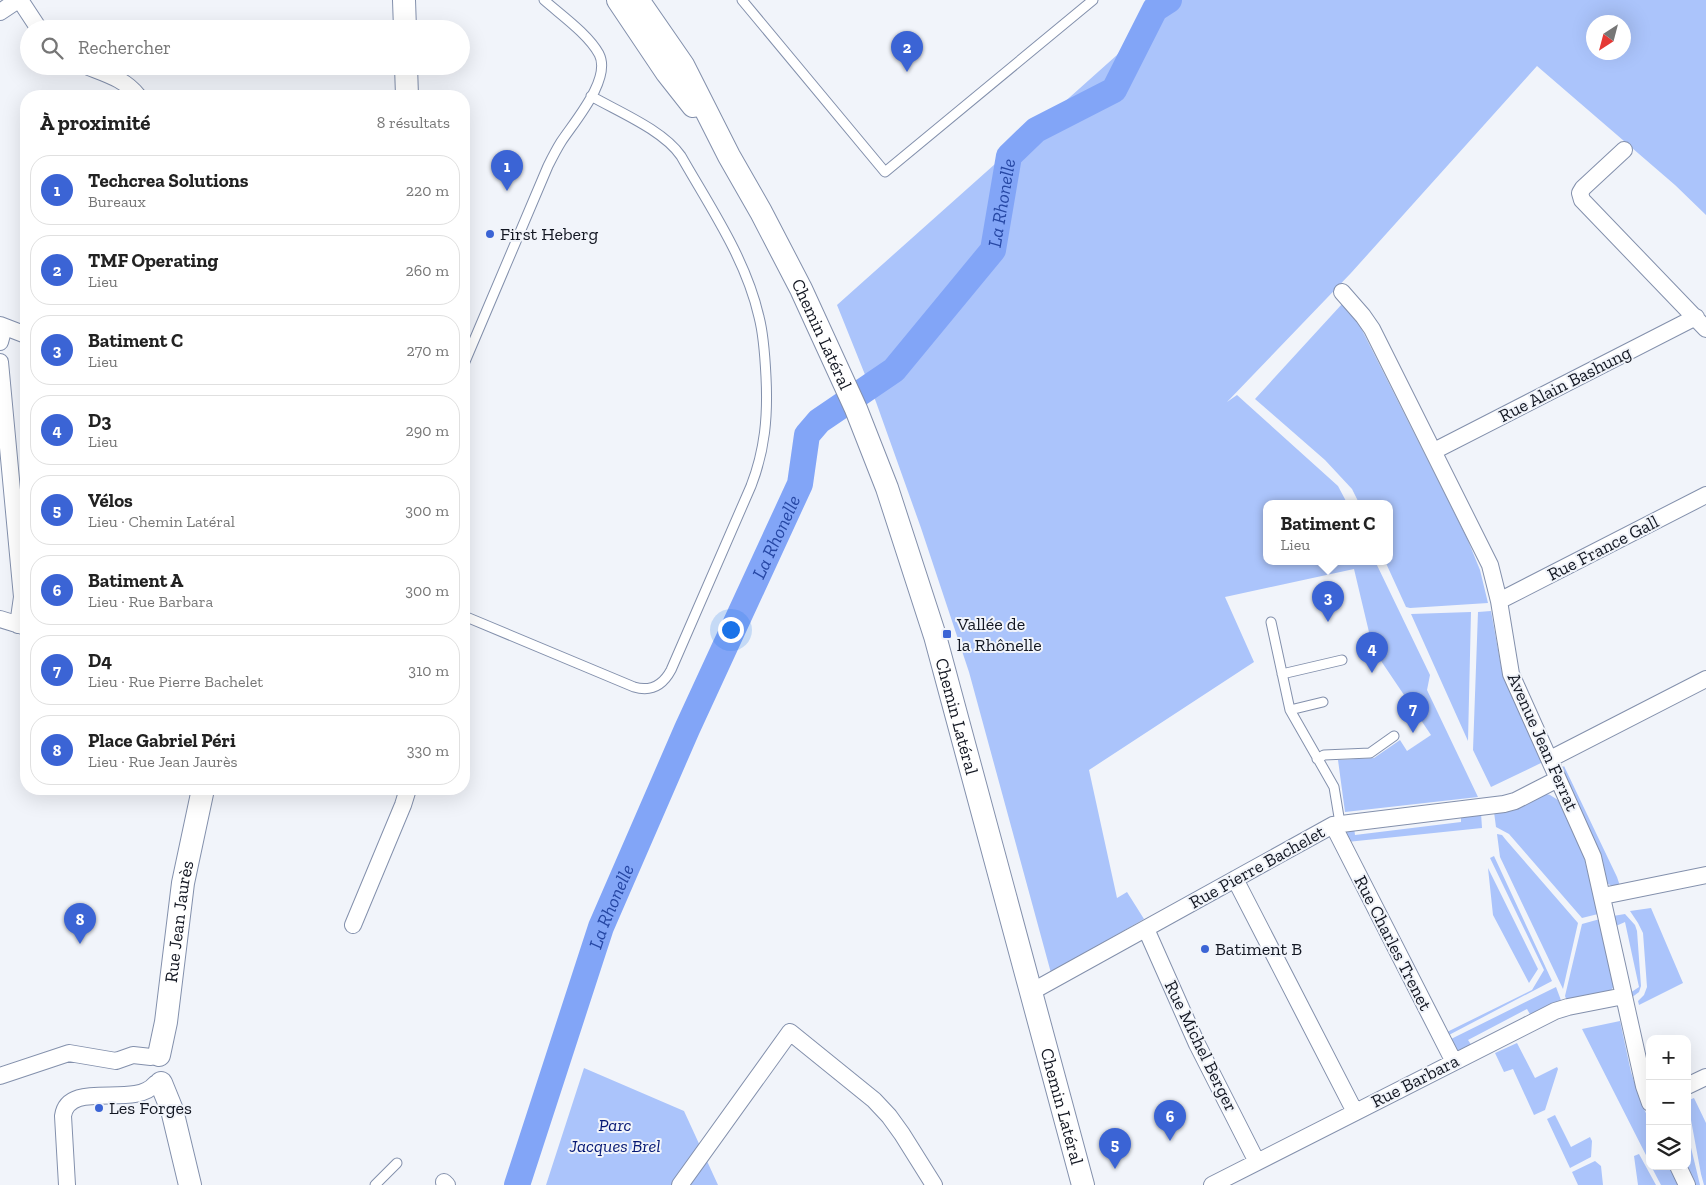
<!DOCTYPE html>
<html lang="fr">
<meta charset="utf-8">
<style>
body{margin:0;font-family:"Zilla Slab",serif;background:#f6f6f6;color:#222}
.controls{position:absolute;right:15px;bottom:15px;display:grid;overflow:hidden;border-radius:10px;box-shadow:0 5px 20px #0002}
.controls button{width:45px;height:45px;display:grid;place-items:center;padding:0;border:0;border-bottom:1px solid #e0e0e0;background:#fff;color:#222;font:25px sans-serif}
.compass{position:absolute;left:1586px;top:15px;width:45px;height:45px;border-radius:50%;background:#fff;box-shadow:0 5px 20px #0002;rotate:216deg}
.you{position:absolute;left:730px;top:629px;width:18px;height:18px;margin:-12px;border:4px solid #fff;border-radius:50%;background:#1a73e8;box-shadow:0 0 0 8px #1a73e833}
.badge{display:grid;place-items:center;width:32px;height:32px;border-radius:50%;background:#3b64d5;color:#fff;font-size:16px;font-weight:700}
.pin{position:absolute;translate:-50% -41px;filter:drop-shadow(0 1px 2px #0008)}
.pin::after{content:'';position:absolute;top:26px;width:18px;height:15px;background:inherit;clip-path:polygon(0 0,100% 0,50% 100%)}
.popup{position:absolute;left:1263px;top:500px;width:130px;height:65px;box-sizing:border-box;display:grid;place-content:center;border-radius:10px;background:#fff;filter:drop-shadow(0 1px 4px #0005);font-size:16px;white-space:nowrap;color:#767676}
.popup b{font-size:19px;color:#222}
.popup::after{content:'';position:absolute;left:50%;top:100%;margin-left:-10px;border:10px solid transparent;border-top-color:#fff}
.list{margin:0;padding:0;list-style:none}
h2{display:flex;justify-content:space-between;align-items:center;height:65px;margin:0;padding:0 20px;font-size:21px}
h2 small{font-size:16px;font-weight:400;color:#767676}
.list li{display:grid;grid-template-columns:32px 1fr auto;gap:15px;align-items:center;box-sizing:border-box;height:70px;margin:0 10px 10px;padding:0 10px;border:1px solid #e0e0e0;border-radius:20px}
.list b{display:block;font-size:19px;white-space:nowrap}
.list p{margin:0;font-size:16px;white-space:nowrap;color:#767676}
.list em{font-size:16px;font-style:normal;color:#767676}
.icon{flex:none;width:28px;height:28px;fill:none;stroke:currentColor;stroke-width:2;stroke-linecap:round;stroke-linejoin:round}
.map{position:relative;flex:none;width:1706px;height:1185px;overflow:hidden}
.search{position:absolute;background:#fff;box-shadow:0 5px 20px #0002;left:20px;top:20px;width:450px;height:55px;display:flex;align-items:center;gap:12px;box-sizing:border-box;padding:0 18px;border-radius:28px;color:#767676;font-size:19px}
.panel{position:absolute;background:#fff;box-shadow:0 5px 20px #0002;left:20px;top:90px;width:450px;height:705px;border-radius:20px}
.map>svg:first-child{display:block}
.green{fill:#abc4fb;fill-rule:evenodd}
.lines{fill:none;stroke-linecap:round;stroke-linejoin:round}
.river{stroke:#82a5f7;stroke-width:26}
.lane-casing{stroke:#8390ac;stroke-width:11}
.street-casing{stroke:#8390ac;stroke-width:18}
.secondary-casing{stroke:#8390ac;stroke-width:24}
.lane{stroke:#fff;stroke-width:9}
.street{stroke:#fff;stroke-width:16}
.secondary{stroke:#fff;stroke-width:22}
.poi-dot{fill:#3b64d5;stroke:#f1f4fa;stroke-width:2}
.labels{text-anchor:middle;dominant-baseline:central;stroke-width:4;stroke-linejoin:round;paint-order:stroke}
.poi-label{font-size:18px;fill:#131722;stroke:#f1f4fa;text-anchor:start}
.street-label{font-size:18px;fill:#131722;stroke:#f1f4fa}
.park-label{font-size:18px;font-style:italic;fill:#061975;stroke:#f1f4fa}
.water-label{font-size:19px;font-style:italic;fill:#2647a4;stroke:#f1f4fa}
</style>
<div class="map">
<svg width="1706" height="1185" viewBox="0 0 1706 1185">
<rect width="100%" height="100%" fill="#f1f4fa"/>
<path class="green" d="M 1161,0 L 1706,0 L 1706,215 L 1675,185 L 1537,66 L 1351,273 L 1227,402 L 1237,395 L 1338,486 L 1347,503 L 1267,503 L 1267,561 L 1375,561 L 1430,675 L 1427,690 L 1478,797 L 1345,812 L 1338,760 L 1374,758 L 1400,740 L 1407,751 L 1431,735 L 1373,649 L 1354,569 L 1225,597 L 1254,662 L 1089,770 L 1117,898 L 1127,892 L 1144,919 L 1051,973 L 969,672 L 921,528 L 876,402 L 837,305 L 1117,55 ZM 1594,22 L 1624,22 L 1624,52 L 1594,52 Z
M 1342,304 L 1360,326 L 1467,538 L 1480,570 L 1488,603 L 1410,608 L 1406,607 L 1385,561 L 1389,561 L 1389,503 L 1359,503 L 1352,489 L 1325,460 L 1255,399 Z
M 1491,611 L 1503,677 L 1543,762 L 1491,787 L 1473,750 L 1478,612 Z
M 1471,612 L 1468,741 L 1411,614 Z
M 1564,766 L 1617,877 L 1620,886 L 1613,887 L 1607,883 L 1561,769 Z
M 1543,793 L 1550,795 L 1558,800 L 1584,857 L 1598,914 L 1582,918 L 1509,834 L 1496,827 L 1494,812 L 1512,811 Z
M 1481,813 L 1482,828 L 1347,842 L 1346,835 L 1348,829 L 1354,827 L 1355,835 L 1461,822 L 1461,815 Z
M 1497,834 L 1502,835 L 1506,840 L 1578,923 L 1563,989 L 1500,857 Z
M 1494,856 L 1552,981 L 1447,1036 L 1445,1033 L 1532,990 L 1544,970 L 1490,858 Z
M 1488,868 L 1538,969 L 1529,983 L 1493,915 Z
M 1651,908 L 1683,983 L 1639,1005 L 1638,1001 L 1644,995 L 1647,987 L 1643,933 L 1638,923 L 1630,911 Z
M 1625,914 L 1635,925 L 1637,931 L 1641,986 L 1639,992 L 1631,998 L 1630,993 L 1639,987 L 1625,922 L 1616,926 L 1613,916 Z
M 1600,919 L 1614,986 L 1610,992 L 1567,1001 L 1565,996 L 1582,924 Z
M 1556,987 L 1562,1003 L 1531,1016 L 1527,1009 L 1468,1040 L 1472,1046 L 1459,1051 L 1453,1048 L 1449,1040 Z
M 1620,1021 L 1631,1072 L 1640,1100 L 1650,1122 L 1650,1163 L 1582,1029 Z
M 1517,1043 L 1535,1078 L 1557,1067 L 1558,1069 L 1545,1110 L 1534,1115 L 1513,1069 L 1504,1072 L 1495,1053 Z
M 584,1068 L 684,1111 L 718,1185 L 546,1185 Z
M 1694,1098 L 1706,1123 L 1706,1185 L 1704,1185 L 1701,1174 L 1688,1104 L 1689,1100 Z
M 1555,1115 L 1571,1147 L 1590,1137 L 1592,1141 L 1591,1157 L 1570,1168 L 1547,1119 Z
M 1687,1131 L 1700,1185 L 1694,1185 L 1686,1166 L 1687,1166 Z
M 1639,1154 L 1656,1185 L 1638,1185 L 1634,1156 Z
M 1595,1161 L 1601,1166 L 1603,1185 L 1578,1185 L 1572,1172 Z
M 1651,1166 L 1670,1166 L 1679,1185 L 1661,1185 Z"/>
<g class="lines">
<path class="river" id="s1" d="M 517,1185 L 601,927 L 687,729 L 800,484 L 807,435 L 819,421 L 894,370 L 993,250 L 1009,156 L 1036,130 L 1114,90 L 1155,9 L 1169,0"/>
<defs>
<path id="lane" d="M 742,0 L 885,172 L 1093,0
M 464,364 L 548,166 C 552,158 556,150 561,142 C 574,122 612,79 599,54 C 588,34 561,15 544,0
M 464,616 L 634,687 C 651,692 663,685 671,670 L 751,486 C 765,450 768,416 766,377 C 765,357 764,336 759,317 C 746,259 710,207 681,156 C 663,130 619,112 591,96
M 1271,622 L 1290,710 L 1334,787 L 1340,823
M 1282,674 L 1342,660
M 1290,710 L 1323,702
M 1317,759 L 1324,755 L 1370,753 L 1394,736
M 375,1185 L 397,1163"/>
<path id="street" d="M 20,0 L 39,29
M 0,12 L 18,0
M 86,66 C 106,74 125,79 138,96
M 1624,150 L 1583,188 L 1580,193 L 1582,200 L 1706,329
M 1342,292 L 1363,316 L 1372,329 L 1490,565 L 1499,601 L 1511,674 L 1593,857 L 1644,1086 L 1650,1103
M 0,325 L 26,335
M 0,342 L 4,327
M 0,362 L 22,597 L 18,625
M 1434,451 L 1696,317
M 1499,601 L 1706,495
M 0,619 L 26,627
M 1550,759 L 1706,679
M 1333,825 L 1454,1062
M 1235,879 L 1355,1112
M 1603,896 L 1706,875
M 353,925 L 403,805 L 408,789
M 1146,929 L 1197,1044 L 1257,1162
M 1031,992 L 1333,825 L 1504,804 L 1515,801 L 1558,779
M 0,1076 L 69,1053 L 116,1061 L 133,1055 L 151,1057
M 1687,1086 L 1706,1077
M 1678,1166 L 1687,1185
M 444,1182 L 447,1185
M 67,1185 L 63,1116 C 68,1079 135,1109 155,1084
M 680,1185 L 790,1032 L 874,1100 L 889,1116 L 902,1134 L 934,1185
M 1212,1185 L 1555,1011 L 1568,1007 L 1624,996"/>
<g id="secondary">
<path d="M 404,0 L 405,29"/>
<path d="M 618,0 L 667,73 L 693,106"/>
<path id="s2" d="M 638,0 L 683,65 L 729,156 L 761,212 L 801,289 L 856,409 L 887,488 L 935,636 L 1083,1185"/>
<path d="M 406,66 L 407,96"/>
<path id="s3" d="M 159,1055 L 166,1022 L 183,883 L 203,789"/>
<path d="M 161,1083 L 172,1110 L 190,1185"/>
</g>
</defs>
<use href="#lane" class="lane-casing"/>
<use href="#street" class="street-casing"/>
<use href="#secondary" class="secondary-casing"/>
<use href="#lane" class="lane"/>
<use href="#street" class="street"/>
<use href="#secondary" class="secondary"/>
</g>
<g class="poi-dot">
<circle cx="490" cy="234" r="5"/>
<rect x="942" y="629" width="10" height="10" rx="2.5"/>
<circle cx="1205" cy="949" r="5"/>
<circle cx="99" cy="1108" r="5"/>
</g>
<g class="labels">
<g class="poi-label">
<text x="500" y="234">First Heberg</text>
<text x="957" y="624">Vallée de<tspan x="957" dy="21">la Rhônelle</tspan></text>
<text x="1215" y="949">Batiment B</text>
<text x="109" y="1108">Les Forges</text>
</g>
<g class="street-label">
<text stroke="none"><textPath href="#s2" startOffset="382">Chemin Latéral</textPath></text>
<text transform="translate(1565 384) rotate(-27)">Rue Alain Bashung</text>
<text transform="translate(1603 548) rotate(-27)">Rue France Gall</text>
<text stroke="none"><textPath href="#s2" startOffset="788">Chemin Latéral</textPath></text>
<text transform="translate(1543 742) rotate(66)">Avenue Jean Ferrat</text>
<text transform="translate(1257 867) rotate(-29)">Rue Pierre Bachelet</text>
<text stroke="none"><textPath href="#s3" startOffset="135">Rue Jean Jaurès</textPath></text>
<text transform="translate(1393 943) rotate(63)">Rue Charles Trenet</text>
<text transform="translate(1201 1046) rotate(64)">Rue Michel Berger</text>
<text transform="translate(1415 1081) rotate(-27)">Rue Barbara</text>
<text stroke="none"><textPath href="#s2" startOffset="1192">Chemin Latéral</textPath></text>
</g>
<g class="park-label">
<text x="615" y="1125">Parc<tspan x="615" dy="21">Jacques Brel</tspan></text>
</g>
<g class="water-label">
<text stroke="none"><textPath href="#s1" startOffset="1119">La Rhonelle</textPath></text>
<text stroke="none"><textPath href="#s1" startOffset="699">La Rhonelle</textPath></text>
<text stroke="none"><textPath href="#s1" startOffset="294">La Rhonelle</textPath></text>
</g>
</g>
</svg>
<div class="controls">
<button>+</button>
<button>−</button>
<button><svg class="icon" aria-label="layers" viewBox="0 0 24 24"><path d="M12 4l9 5-9 5-9-5zM3 14l9 5 9-5"/></svg></button>
</div>
<svg class="compass" viewBox="-18 -18 36 36"><path d="M0-13l5 13h-10z" fill="#e53935"/><path d="M0 13l5-13h-10z" fill="#767676"/></svg>
<div class="you"></div>
<div class="pin badge" style="left:507px;top:191px">1</div>
<div class="pin badge" style="left:907px;top:72px">2</div>
<div class="pin badge" style="left:1328px;top:622px">3</div>
<div class="popup"><b>Batiment C</b>Lieu</div>
<div class="pin badge" style="left:1372px;top:673px">4</div>
<div class="pin badge" style="left:1115px;top:1169px">5</div>
<div class="pin badge" style="left:1170px;top:1141px">6</div>
<div class="pin badge" style="left:1413px;top:733px">7</div>
<div class="pin badge" style="left:80px;top:944px">8</div>
<div class="search"><svg class="icon" aria-label="search" viewBox="0 0 24 24"><circle cx="10" cy="10" r="6"/><path d="M15 15l6 6"/></svg>Rechercher</div>
<section class="panel">
<h2>À proximité<small>8 résultats</small></h2>
<ul class="list">
<li><span class="badge">1</span><div><b>Techcrea Solutions</b><p>Bureaux</p></div><em>220 m</em></li>
<li><span class="badge">2</span><div><b>TMF Operating</b><p>Lieu</p></div><em>260 m</em></li>
<li><span class="badge">3</span><div><b>Batiment C</b><p>Lieu</p></div><em>270 m</em></li>
<li><span class="badge">4</span><div><b>D3</b><p>Lieu</p></div><em>290 m</em></li>
<li><span class="badge">5</span><div><b>Vélos</b><p>Lieu · Chemin Latéral</p></div><em>300 m</em></li>
<li><span class="badge">6</span><div><b>Batiment A</b><p>Lieu · Rue Barbara</p></div><em>300 m</em></li>
<li><span class="badge">7</span><div><b>D4</b><p>Lieu · Rue Pierre Bachelet</p></div><em>310 m</em></li>
<li><span class="badge">8</span><div><b>Place Gabriel Péri</b><p>Lieu · Rue Jean Jaurès</p></div><em>330 m</em></li>
</ul>
</section>
</div>
